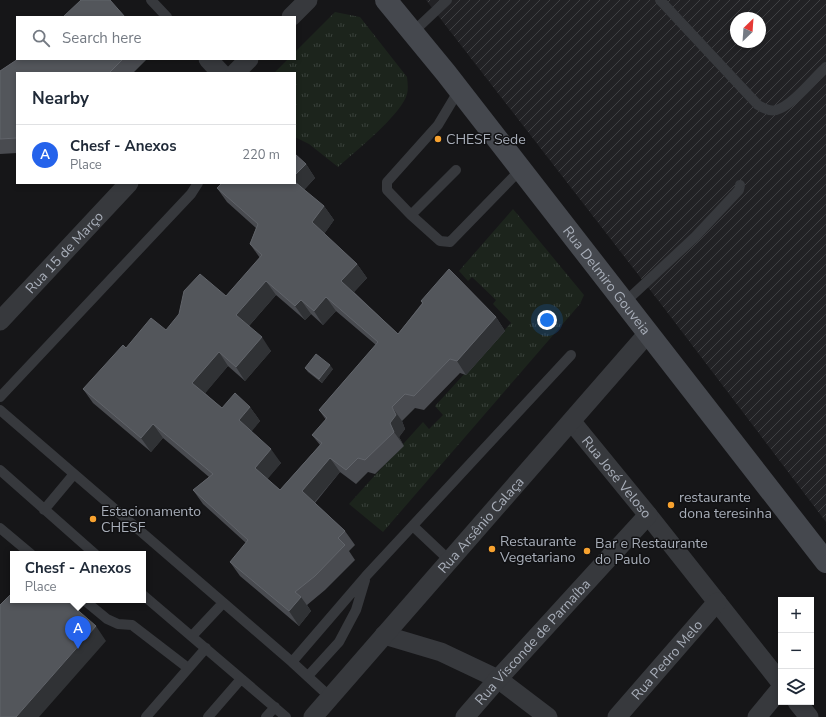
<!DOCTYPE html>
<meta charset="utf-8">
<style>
body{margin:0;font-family:"Nunito Sans",sans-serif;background:#f2f2f3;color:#1f2937}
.controls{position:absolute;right:12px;bottom:12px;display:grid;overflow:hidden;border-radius:0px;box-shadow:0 2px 6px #0003}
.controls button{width:36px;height:36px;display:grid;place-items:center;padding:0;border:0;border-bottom:1px solid #e0e1e3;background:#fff;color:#1f2937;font:20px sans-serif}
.compass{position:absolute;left:730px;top:12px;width:36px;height:36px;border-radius:50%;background:#fff;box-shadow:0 2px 6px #0003;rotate:25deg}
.you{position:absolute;left:547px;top:320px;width:14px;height:14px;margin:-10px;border:3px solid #fff;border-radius:50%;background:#1a73e8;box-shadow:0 0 0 6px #1a73e833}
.badge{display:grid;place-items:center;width:26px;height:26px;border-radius:50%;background:#2563eb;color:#fff;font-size:13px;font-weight:700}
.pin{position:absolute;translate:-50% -33px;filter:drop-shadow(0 1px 2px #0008)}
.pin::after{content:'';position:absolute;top:21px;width:14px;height:12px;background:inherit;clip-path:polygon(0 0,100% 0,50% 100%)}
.popup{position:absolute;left:10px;top:551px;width:136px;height:52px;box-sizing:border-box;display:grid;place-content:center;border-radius:0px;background:#fff;filter:drop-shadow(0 1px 3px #0005);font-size:13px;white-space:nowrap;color:#747a83}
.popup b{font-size:15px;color:#1f2937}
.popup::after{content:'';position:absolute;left:50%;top:100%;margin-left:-8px;border:8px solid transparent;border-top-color:#fff}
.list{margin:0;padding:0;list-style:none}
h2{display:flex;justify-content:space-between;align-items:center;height:52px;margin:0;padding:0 16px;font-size:17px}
h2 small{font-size:13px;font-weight:400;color:#747a83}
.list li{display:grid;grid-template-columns:26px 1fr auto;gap:12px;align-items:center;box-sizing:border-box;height:60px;padding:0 16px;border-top:1px solid #e0e1e3}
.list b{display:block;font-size:15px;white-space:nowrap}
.list p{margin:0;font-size:13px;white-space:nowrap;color:#747a83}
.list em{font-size:13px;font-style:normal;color:#747a83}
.icon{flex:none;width:22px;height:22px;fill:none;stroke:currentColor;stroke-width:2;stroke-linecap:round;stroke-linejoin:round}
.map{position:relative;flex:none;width:826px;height:717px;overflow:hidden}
.search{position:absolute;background:#fff;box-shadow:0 2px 6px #0003;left:16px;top:16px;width:280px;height:44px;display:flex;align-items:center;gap:10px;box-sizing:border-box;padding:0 14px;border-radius:0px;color:#747a83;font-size:15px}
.panel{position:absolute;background:#fff;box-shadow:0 2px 6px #0003;left:16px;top:72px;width:280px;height:112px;border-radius:0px}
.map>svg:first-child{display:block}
.industrial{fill:url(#industrial-furrows);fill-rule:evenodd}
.grass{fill:url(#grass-tufts)}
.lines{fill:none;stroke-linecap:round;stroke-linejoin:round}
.lane{stroke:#37393d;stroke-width:10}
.street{stroke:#37393d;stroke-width:19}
.secondary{stroke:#45484e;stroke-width:22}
.wall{fill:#494b50;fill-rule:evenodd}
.shaded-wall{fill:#303235}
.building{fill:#53565b;stroke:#61646a;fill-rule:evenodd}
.poi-dot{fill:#f8a22f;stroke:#111113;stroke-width:1.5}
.labels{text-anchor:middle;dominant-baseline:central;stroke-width:3;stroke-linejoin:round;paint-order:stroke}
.poi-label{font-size:14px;fill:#a8aeb9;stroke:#111113;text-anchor:start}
.street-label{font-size:14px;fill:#a8aeb9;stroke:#111113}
</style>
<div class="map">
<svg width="826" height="717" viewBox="0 0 826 717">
<defs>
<pattern id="industrial-furrows" width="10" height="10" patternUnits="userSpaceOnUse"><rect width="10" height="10" fill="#222225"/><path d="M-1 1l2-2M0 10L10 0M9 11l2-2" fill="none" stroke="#3f4043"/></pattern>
<pattern id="grass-tufts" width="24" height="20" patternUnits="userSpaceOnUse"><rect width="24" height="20" fill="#1c241c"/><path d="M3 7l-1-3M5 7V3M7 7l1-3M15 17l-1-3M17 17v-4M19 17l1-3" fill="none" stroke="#3a413b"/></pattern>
</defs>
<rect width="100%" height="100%" fill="#161618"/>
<path class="industrial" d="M 426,0 L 826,0 L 826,522 L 664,308 ZM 736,18 L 760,18 L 760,42 L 736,42 Z"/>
<path class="grass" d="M 335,12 L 360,17 L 407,77 C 408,86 409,93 404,101 C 391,123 358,149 338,167 L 309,144 L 295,137 L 295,73 L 274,73 L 288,59 L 295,59 L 295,52 Z
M 513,209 L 584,295 L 580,304 L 383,532 L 349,504 L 423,422 L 429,429 L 443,415 L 435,406 L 511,323 L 493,304 L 496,300 L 472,277 L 468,281 L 459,271 Z"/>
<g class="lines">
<path class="lane" d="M 151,0 L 167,17
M 660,0 L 758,105 C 763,108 770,112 776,110 C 791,107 814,78 826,67
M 412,33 L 447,0
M 459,90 L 438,125 L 387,182 L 387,190 L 411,215 L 440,241 L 450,242 L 521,169
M 411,215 L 456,170
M 624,303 L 695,237 L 739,190 L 740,185
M 0,397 L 191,194 L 198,183
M 0,410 L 292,662 L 330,697
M 0,470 L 95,554
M 44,510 L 74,474
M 413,526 L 449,560
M 0,528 L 31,554
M 143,595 L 286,717
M 84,600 L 107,619 L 118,624 L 132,625 L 188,668
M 192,636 L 223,603
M 292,662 L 366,576 L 571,355
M 308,676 L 339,642 L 356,610 L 365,580
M 146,717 L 206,648
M 208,717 L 241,679
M 266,717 L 275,707"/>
<g class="street">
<path d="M 291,17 L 308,0"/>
<path d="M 208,59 L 221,73"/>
<path d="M 235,73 L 249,59"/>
<path id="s1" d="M 0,321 L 129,183"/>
<path id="s2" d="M 572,422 L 648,515 L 781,683"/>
<path d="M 384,635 L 441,652 L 498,679 L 548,717"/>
<path d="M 797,702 L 809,717"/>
<path id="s3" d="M 313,717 L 648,333"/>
<path id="s4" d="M 465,717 L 498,679 L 648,515"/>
<path id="s5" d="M 617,717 L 717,602"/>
<path d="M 757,717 L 781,688"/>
</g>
<path class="secondary" id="s6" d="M 386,0 L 446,73 L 826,562"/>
</g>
<path class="wall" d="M 18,59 L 147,59 L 133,73 L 17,73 L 17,153 L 0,154 L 0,71 Z
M 306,164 L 315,178 L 304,190 L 324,206 L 334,220 L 324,234 L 357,264 L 367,278 L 354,292 L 398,334 L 422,303 L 421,301 L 496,317 L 505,331 L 466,375 L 460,373 L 424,410 L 415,408 L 402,421 L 405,429 L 399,437 L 404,446 L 375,474 L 368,472 L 356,484 L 340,472 L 315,503 L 345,531 L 355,545 L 349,551 L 355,560 L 325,590 L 307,605 L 311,611 L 299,626 L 240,576 L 230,562 L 246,543 L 203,504 L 193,490 L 209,477 L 163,438 L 151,452 L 93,403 L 83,389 L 126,348 L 166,330 L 226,296 L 260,258 L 250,244 L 256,228 L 227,202 L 217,188 ZM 276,295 L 305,320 L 311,314 L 323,325 L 336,311 L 376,345 L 319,410 L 326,420 L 312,435 L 320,445 L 280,490 L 267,479 L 281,463 L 251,431 L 260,421 L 250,407 L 222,408 L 205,393 L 228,366 L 245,381 L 271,351 L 249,326 Z
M 305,368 L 333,369 L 322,383 L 308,372 Z"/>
<path class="shaded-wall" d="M 306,164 L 315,178 L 301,193 L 295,183 L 295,175 Z
M 324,206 L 334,220 L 322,237 L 312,222 Z
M 357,264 L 367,278 L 351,295 L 341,281 Z
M 266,281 L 276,295 L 246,329 L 236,315 Z
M 326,297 L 336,311 L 323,325 L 314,311 Z
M 301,300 L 311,314 L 305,320 L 295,306 Z
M 496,317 L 505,331 L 466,375 L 457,361 Z
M 262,337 L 271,351 L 245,381 L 236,367 Z
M 219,352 L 228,366 L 202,397 L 192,383 Z
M 330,365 L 333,369 L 322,383 L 319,379 Z
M 250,407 L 260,421 L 249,435 L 239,420 Z
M 392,407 L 402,421 L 405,429 L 399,437 L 404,446 L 394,432 L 390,423 Z
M 153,424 L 163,438 L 151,452 L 141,438 Z
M 271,449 L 281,463 L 265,482 L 255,468 Z
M 330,458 L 340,472 L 312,505 L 302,491 Z
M 301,597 L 311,611 L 299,626 L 289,611 Z
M 96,626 L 106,641 L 39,717 L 16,717 Z"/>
<path class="building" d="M 81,0 L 110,0 L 125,17 L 63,17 Z
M 18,59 L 123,59 L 109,73 L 17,73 L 17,138 L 0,139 L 0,71 Z
M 295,154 L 306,164 L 295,175 Z
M 295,182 L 324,206 L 312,222 L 357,264 L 341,281 L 398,334 L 423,303 L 421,301 L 449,269 L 496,317 L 457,361 L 450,359 L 414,396 L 405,394 L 392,407 L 396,415 L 390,423 L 394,432 L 365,460 L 358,458 L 346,470 L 330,458 L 302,491 L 345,531 L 338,538 L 345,545 L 315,576 L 295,592 L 301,597 L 289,611 L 230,562 L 248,540 L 193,490 L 213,474 L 153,424 L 141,438 L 83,389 L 123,345 L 126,348 L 151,318 L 166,330 L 179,314 L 184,291 L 200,274 L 226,296 L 262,255 L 250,244 L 258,224 L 217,188 L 222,183 L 295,183 ZM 266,281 L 295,306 L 301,300 L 314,311 L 326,297 L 378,342 L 319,410 L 327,418 L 312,435 L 322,443 L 280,490 L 255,468 L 271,449 L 239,420 L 250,407 L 235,393 L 222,408 L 192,383 L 219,352 L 236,367 L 262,337 L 236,315 Z
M 316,354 L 330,365 L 319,379 L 305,368 Z
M 13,592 L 13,600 L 66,600 L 96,626 L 16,717 L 0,717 L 0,605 Z"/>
<g class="poi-dot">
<circle cx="438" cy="139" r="4"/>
<circle cx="671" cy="505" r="4"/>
<circle cx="93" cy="519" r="4"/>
<circle cx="492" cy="549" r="4"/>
<circle cx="587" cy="551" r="4"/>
</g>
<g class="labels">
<g class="poi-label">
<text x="446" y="139">CHESF Sede</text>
<text x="679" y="497">restaurante<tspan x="679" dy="16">dona teresinha</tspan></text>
<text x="101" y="511">Estacionamento<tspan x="101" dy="16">CHESF</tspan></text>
<text x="500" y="541">Restaurante<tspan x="500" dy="16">Vegetariano</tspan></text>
<text x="595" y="543">Bar e Restaurante<tspan x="595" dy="16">do Paulo</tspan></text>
</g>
<g class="street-label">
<text stroke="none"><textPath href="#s1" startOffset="94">Rua 15 de Março</textPath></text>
<text stroke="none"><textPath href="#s6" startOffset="357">Rua Delmiro Gouveia</textPath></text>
<text stroke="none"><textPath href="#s2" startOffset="71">Rua José Veloso</textPath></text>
<text stroke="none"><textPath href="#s3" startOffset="255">Rua Arsênio Calaça</textPath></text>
<text stroke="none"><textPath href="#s4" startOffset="101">Rua Visconde de Parnaíba</textPath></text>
<text stroke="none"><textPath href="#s5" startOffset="76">Rua Pedro Melo</textPath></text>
</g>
</g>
</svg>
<div class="controls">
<button>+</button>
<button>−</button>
<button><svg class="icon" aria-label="layers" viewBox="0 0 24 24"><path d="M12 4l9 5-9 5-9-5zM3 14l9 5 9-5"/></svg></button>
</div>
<svg class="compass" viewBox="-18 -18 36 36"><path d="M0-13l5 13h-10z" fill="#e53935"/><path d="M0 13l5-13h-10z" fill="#747a83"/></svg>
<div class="you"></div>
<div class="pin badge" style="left:78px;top:649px">A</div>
<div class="popup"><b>Chesf - Anexos</b>Place</div>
<div class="search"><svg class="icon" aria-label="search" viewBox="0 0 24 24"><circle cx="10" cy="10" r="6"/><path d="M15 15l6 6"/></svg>Search here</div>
<section class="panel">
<h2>Nearby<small></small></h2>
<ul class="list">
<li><span class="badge">A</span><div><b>Chesf - Anexos</b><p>Place</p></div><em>220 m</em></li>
</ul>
</section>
</div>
